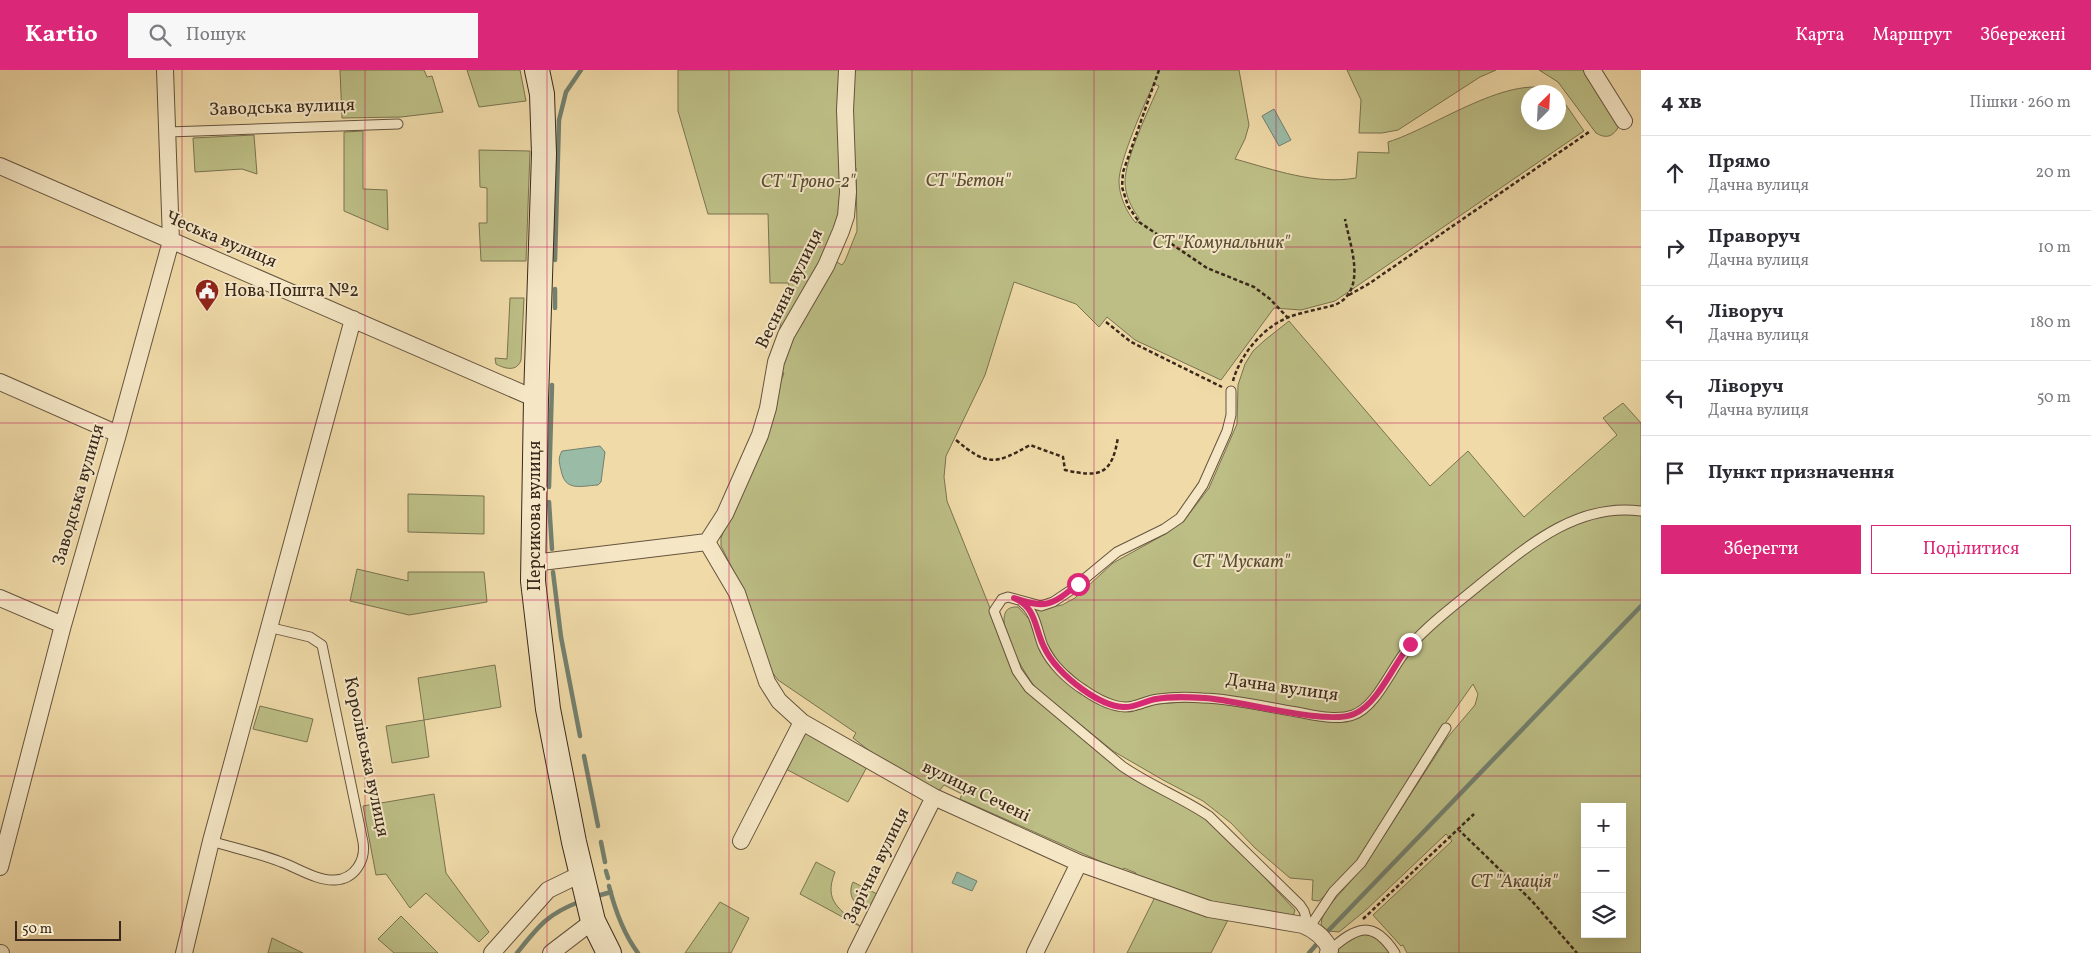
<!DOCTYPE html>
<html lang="uk">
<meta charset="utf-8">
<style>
body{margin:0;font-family:Vollkorn,serif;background:#f7f7f7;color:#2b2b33}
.controls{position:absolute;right:15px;bottom:15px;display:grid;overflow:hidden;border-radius:0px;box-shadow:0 5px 20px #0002}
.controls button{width:45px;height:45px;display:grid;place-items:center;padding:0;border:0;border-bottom:1px solid #e1e1e2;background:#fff;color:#2b2b33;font:25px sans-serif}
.compass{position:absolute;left:1521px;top:15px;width:45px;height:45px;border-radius:50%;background:#fff;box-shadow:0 5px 20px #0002;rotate:24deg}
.scale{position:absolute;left:15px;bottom:12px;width:106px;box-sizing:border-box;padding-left:5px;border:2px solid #39281b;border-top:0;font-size:14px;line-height:18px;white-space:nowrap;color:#39281b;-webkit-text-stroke:4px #f5e7c6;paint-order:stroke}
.stop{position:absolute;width:15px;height:15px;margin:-11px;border:4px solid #db2777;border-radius:50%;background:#fff}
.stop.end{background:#db2777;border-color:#fff;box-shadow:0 1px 5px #0008}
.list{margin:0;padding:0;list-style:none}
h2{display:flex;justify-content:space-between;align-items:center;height:65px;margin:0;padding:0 20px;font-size:21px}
h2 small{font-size:16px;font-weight:400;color:#7c7c81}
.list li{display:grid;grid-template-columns:32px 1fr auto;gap:15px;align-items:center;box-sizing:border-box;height:75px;padding:0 20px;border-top:1px solid #e1e1e2}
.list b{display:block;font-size:19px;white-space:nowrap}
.list p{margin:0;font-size:16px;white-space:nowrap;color:#7c7c81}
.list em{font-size:16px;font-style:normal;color:#7c7c81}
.actions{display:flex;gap:10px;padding:15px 20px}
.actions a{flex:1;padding:11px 0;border:1px solid #db2777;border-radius:0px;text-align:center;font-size:18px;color:#db2777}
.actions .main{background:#db2777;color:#fff}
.icon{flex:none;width:28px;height:28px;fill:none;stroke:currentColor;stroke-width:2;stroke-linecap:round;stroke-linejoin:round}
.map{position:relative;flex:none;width:1641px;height:883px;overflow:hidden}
header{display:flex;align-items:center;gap:30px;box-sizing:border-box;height:70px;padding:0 25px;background:#db2777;color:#fff}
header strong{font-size:24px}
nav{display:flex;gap:28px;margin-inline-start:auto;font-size:18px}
.search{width:350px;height:45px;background:#f7f7f7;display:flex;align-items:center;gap:12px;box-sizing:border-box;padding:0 18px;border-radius:0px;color:#7c7c81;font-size:19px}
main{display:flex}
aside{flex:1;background:#fff}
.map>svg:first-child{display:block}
.green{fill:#bcbe85;stroke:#7a7350;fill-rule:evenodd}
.water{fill:#9abba6;stroke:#73806e}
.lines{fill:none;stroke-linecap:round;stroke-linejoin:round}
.stream{stroke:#73806e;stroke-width:4.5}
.service-casing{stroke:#66543e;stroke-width:11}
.minor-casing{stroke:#66543e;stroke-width:18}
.secondary-casing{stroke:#39281b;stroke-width:26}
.path{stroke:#39281b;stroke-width:2.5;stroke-dasharray:4 2.5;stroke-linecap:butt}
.service{stroke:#f5e7c6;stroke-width:9}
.minor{stroke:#f5e7c6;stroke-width:16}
.secondary{stroke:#f5e7c6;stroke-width:24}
.route{stroke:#db2777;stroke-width:6}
.grid{fill:none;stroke:#c2185b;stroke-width:1;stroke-opacity:0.55}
.labels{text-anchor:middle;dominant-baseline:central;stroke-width:4;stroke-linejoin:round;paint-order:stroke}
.street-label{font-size:18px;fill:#39281b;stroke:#f5e7c6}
.park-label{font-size:18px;font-style:italic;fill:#5a4e36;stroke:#f5e7c6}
.poi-label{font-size:18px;fill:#39281b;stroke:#f5e7c6;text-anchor:start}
</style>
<header>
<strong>Kartio</strong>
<div class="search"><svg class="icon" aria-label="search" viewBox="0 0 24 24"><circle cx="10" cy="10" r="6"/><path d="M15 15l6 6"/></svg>Пошук</div>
<nav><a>Карта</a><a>Маршрут</a><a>Збережені</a></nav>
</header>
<main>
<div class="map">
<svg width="1641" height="883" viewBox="0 0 1641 883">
<rect width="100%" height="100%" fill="#efdaa8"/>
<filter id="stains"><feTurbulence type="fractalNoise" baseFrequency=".004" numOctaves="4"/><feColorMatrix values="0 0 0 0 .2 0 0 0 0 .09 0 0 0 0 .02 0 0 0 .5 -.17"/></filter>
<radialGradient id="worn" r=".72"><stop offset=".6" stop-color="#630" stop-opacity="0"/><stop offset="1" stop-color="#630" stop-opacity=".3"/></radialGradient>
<path class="green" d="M 340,0 L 424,0 L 427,7 L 432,6 L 443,42 L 401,47 L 342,48 Z
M 467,0 L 520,0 L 526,31 L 479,37 Z
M 678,0 L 844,0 L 842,149 L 775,281 L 789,213 L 770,213 L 768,144 L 708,144 L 678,41 Z
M 853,0 L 1239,0 L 1249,55 L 1245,69 L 1235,89 C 1275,100 1315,115 1356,108 L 1358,82 L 1389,83 L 1388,72 C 1434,58 1513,0 1557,22 L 1528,22 L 1528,52 L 1558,52 L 1559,25 L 1584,61 L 1335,231 L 1301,240 L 1274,238 L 1221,310 L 1135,270 L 1107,247 L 1099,257 L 1076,234 L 1014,212 L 985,305 L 946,386 L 944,407 L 947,431 L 992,543 L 1027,621 L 1133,709 L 1182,734 L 1207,750 L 1221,761 L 1295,840 L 1293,847 L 1223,836 L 1135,806 L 1136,803 L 1124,798 L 1122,801 L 960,729 L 962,724 L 944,715 L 939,721 L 875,685 L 853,668 L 856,663 L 778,610 L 772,602 L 742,518 L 721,476 L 721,468 L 784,303 L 779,300 L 783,287 L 835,191 L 842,195 L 845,191 L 857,161 L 856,98 L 850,98 ZM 1154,14 L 1159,16 C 1150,36 1124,92 1125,112 C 1125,125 1132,139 1139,148 L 1136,153 C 1126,142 1119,125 1119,111 C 1119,92 1145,31 1154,14 Z
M 1347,0 L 1496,0 L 1480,7 L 1398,60 L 1382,63 L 1359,63 L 1361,30 Z
M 1539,0 L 1588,0 L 1619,56 C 1613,67 1606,69 1596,63 L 1558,12 Z
M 363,61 L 363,119 L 387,120 L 388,160 L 344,141 L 344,62 Z
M 254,65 L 257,104 L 242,99 L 195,102 L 193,68 Z
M 479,80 L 530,81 L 526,191 L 481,191 L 479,153 L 487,153 L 487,118 L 480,117 Z
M 510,228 L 524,228 L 521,290 C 517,302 505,299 496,294 L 495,288 L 507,289 Z
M 1289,251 L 1430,416 L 1468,381 L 1524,447 L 1617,365 L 1603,348 L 1623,333 L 1641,353 L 1641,438 L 1565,451 L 1411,570 L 1398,584 L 1370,627 L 1360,638 L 1350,642 L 1326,644 L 1233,628 L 1120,633 L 1099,624 L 1084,615 L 1059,593 L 1043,567 L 1035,540 L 1062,535 L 1075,528 L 1113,493 L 1167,463 L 1186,448 L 1209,418 L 1237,354 L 1238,315 L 1245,294 L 1253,281 L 1265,270 Z
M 408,424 L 484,426 L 484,464 L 408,462 Z
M 1610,442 L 1641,444 L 1641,883 L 1407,883 L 1403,875 L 1401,876 L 1373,845 L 1452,771 L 1446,764 L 1366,840 L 1339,862 L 1328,861 L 1321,855 L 1322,848 L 1327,838 L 1365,795 L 1447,668 L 1475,635 L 1478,624 L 1473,614 L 1444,655 L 1351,802 L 1319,831 L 1312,830 L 1313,810 L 1290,808 L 1255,778 L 1231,753 L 1203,731 L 1163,710 L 1113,681 L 1037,619 C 1026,608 982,534 1018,537 L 1029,549 L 1040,581 L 1057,604 L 1069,614 L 1118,640 L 1130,642 L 1156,634 L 1198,631 L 1216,633 L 1320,650 L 1354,649 L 1425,565 L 1509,493 L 1568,456 ZM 1585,737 L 1622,737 L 1622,864 L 1585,864 Z
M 357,499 L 408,511 L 408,502 L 484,502 L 487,532 L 409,545 L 350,531 Z
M 495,595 L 501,637 L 424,650 L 429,687 L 392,693 L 386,656 L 424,650 L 418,608 Z
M 260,636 L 313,649 L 307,672 L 253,659 Z
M 804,658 L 868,695 L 848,732 L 784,698 Z
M 434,724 L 446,803 L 489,862 L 479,872 L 426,823 L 410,838 L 386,804 L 376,805 L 363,736 Z
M 816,792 L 835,802 C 823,832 840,839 861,857 L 800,824 Z
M 853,812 L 877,824 L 870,838 L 862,838 C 852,832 848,823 853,812 Z
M 1156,825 L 1229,848 L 1211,883 L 1127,883 Z
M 720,832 L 749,848 L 731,883 L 685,883 Z
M 401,846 L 438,883 L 394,883 L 378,869 Z
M 1364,864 L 1379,868 L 1392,883 L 1335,883 L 1349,869 Z
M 272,868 L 303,883 L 268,883 Z"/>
<path class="water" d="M 1274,39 L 1291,70 L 1279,76 L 1262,46 Z
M 600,376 L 605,382 L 601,412 L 598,415 C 580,416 565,422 561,400 C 559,392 558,388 562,381 Z
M 957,802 L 977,811 L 972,821 L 952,813 Z"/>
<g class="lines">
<path class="stream" d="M 555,190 L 559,50 L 566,22 L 581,0
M 555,238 L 555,219
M 549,417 L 552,315
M 549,432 L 552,479
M 553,502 L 561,567 L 580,666
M 584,686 L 598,756
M 601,772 L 605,792
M 606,801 L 608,808
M 609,816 C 615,840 623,863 638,883
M 597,826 L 611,822
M 1328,861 L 1641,536
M 517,883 C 538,857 547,844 579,832
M 1309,883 L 1316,875"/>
<defs>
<path id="service" d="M 168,62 L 398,54
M 1231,321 L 1231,345 L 1227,361 L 1203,415 L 1180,448 L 1164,459 L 1117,482 L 1071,520 L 1053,532 L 1041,536 L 1008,527 L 1002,529 L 994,541 L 1017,601 L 1029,618 L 1122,696 C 1149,715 1181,727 1209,746 L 1300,835 L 1304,841 L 1309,858
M 1023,533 C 1036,543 1037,561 1043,576 C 1051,594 1068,610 1084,620 C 1097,629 1117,640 1133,636 C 1142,634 1149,630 1158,629 C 1173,627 1188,627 1203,628 C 1235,629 1266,637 1297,642 C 1314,645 1336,651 1353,645 C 1378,636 1392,595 1410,576 C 1430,553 1455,535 1478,516 C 1525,478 1576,432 1641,441
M 211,771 C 234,778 258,783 281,792 C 298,798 317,811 335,810 C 355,809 366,790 363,772 L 322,575 L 310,567 L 268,557
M 1309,858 L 1333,822 L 1361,793 L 1446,658
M 1330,880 C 1356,857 1373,849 1395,883"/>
<path id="minor" d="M 1592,0 L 1624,51
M 0,96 L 536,329
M 0,312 L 118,364
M 707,472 L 737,523 L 767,612 L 779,631 L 802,652 L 934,727 L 1079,793 L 1209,839 L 1303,855 C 1315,860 1325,868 1330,880 L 1328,883
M 707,472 L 725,444 L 760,365 L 768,338 L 776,292 L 786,265 L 826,196 L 841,161 L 846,146 L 848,122 L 845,40 L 847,0
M 533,493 L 707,472
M 0,528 L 63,555
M 741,771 L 802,652
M 0,797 L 63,555 L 118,364 L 171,171 L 165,0
M 0,883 L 1,883
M 184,883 L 211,771 L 353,249
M 492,883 L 548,820 L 581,804
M 551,883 L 593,851
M 856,883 L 934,727
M 1035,883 L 1079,793"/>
<path id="secondary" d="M 537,0 L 542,24 L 544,84 L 536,329 L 533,511 L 548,639 L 574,772 L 593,851 L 609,883"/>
</defs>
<use href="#service" class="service-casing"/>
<use href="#minor" class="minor-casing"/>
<use href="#secondary" class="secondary-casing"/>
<path class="path" d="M 1159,0 L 1123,102 L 1122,117 L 1128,136 L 1139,152 L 1207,198 L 1254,217 L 1270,229 L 1288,248
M 1349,225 L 1370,213 L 1589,62
M 1106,252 L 1131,272 L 1222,317
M 1233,311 C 1240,285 1263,257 1289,247 C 1303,242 1320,239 1335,235 C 1368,220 1350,176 1345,149
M 956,370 C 987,396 995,395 1030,375 L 1063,387 L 1065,400 C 1100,408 1112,405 1118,367
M 1458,759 L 1532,831 L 1577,883
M 1363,849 L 1474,744"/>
<use href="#service" class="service"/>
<use href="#minor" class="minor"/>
<use href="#secondary" class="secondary"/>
</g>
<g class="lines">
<path class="route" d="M 1078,514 C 1051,536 1046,539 1014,528 C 1037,538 1034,557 1044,577 C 1052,594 1067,608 1082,619 C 1093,627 1109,636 1123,637 C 1135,638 1144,631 1156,629 C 1172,626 1188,627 1205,628 C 1239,630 1327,656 1354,644 C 1378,634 1394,594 1410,574"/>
</g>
<path class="grid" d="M 182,0 L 182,883M 365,0 L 365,883M 547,0 L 547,883M 729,0 L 729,883M 912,0 L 912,883M 1094,0 L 1094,883M 1276,0 L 1276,883M 1459,0 L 1459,883M 0,177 L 1641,177M 0,353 L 1641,353M 0,530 L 1641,530M 0,706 L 1641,706"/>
<defs>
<symbol id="civic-pin" viewBox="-11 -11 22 30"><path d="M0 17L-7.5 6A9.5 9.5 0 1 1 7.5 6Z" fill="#8f2418" stroke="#f5e7c6"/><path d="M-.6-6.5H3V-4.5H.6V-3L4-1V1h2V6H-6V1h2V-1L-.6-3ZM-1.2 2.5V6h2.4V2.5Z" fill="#fff"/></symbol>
</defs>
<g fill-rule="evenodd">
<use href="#civic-pin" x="193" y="207" width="28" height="38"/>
</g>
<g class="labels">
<g class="street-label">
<text transform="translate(282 38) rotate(-2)">Заводська вулиця</text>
<text transform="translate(221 170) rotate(23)">Чеська вулиця</text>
<text transform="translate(790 219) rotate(-64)">Весняна вулиця</text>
<text transform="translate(79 425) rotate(-74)">Заводська вулиця</text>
<text transform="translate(535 446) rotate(-90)">Персикова вулиця</text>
<text transform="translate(1282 618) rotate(8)">Дачна вулиця</text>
<text transform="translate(366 687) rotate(78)">Королівська вулиця</text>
<text transform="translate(976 722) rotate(26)">вулиця Сечені</text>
<text transform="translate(877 796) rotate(-64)">Зарічна вулиця</text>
</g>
<g class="park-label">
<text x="968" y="111">СТ "Бетон"</text>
<text x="808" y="112">СТ "Гроно-2"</text>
<text x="1221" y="173">СТ "Комунальник"</text>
<text x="1241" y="492">СТ "Мускат"</text>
<text x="1514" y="812">СТ "Акація"</text>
</g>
<g class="poi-label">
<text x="224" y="221">Нова Пошта №2</text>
</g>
</g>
<rect width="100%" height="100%" filter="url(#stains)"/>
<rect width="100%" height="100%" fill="url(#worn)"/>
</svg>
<div class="controls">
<button>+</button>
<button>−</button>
<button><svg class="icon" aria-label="layers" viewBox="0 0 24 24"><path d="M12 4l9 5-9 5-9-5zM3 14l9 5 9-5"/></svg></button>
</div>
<svg class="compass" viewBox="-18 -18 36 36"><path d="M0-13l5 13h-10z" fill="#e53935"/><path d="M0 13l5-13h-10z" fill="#7c7c81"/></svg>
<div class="scale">50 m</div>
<div class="stop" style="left:1078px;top:514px"></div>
<div class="stop end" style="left:1410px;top:574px"></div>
</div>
<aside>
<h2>4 хв<small>Пішки · 260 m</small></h2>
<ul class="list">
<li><svg class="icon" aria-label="ahead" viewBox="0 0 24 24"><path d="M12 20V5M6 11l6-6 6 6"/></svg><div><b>Прямо</b><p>Дачна вулиця</p></div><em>20 m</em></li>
<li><svg class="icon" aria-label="right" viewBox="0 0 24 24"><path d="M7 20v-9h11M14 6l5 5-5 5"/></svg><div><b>Праворуч</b><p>Дачна вулиця</p></div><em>10 m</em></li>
<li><svg class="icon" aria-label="left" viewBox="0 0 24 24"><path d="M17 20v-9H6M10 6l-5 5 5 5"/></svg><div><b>Ліворуч</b><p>Дачна вулиця</p></div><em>180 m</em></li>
<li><svg class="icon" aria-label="left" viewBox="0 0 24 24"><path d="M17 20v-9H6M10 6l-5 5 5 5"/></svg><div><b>Ліворуч</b><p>Дачна вулиця</p></div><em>50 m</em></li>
<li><svg class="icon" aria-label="arrive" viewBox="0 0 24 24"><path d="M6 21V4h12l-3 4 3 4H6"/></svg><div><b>Пункт призначення</b></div></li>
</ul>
<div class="actions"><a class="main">Зберегти</a><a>Поділитися</a></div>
</aside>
</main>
